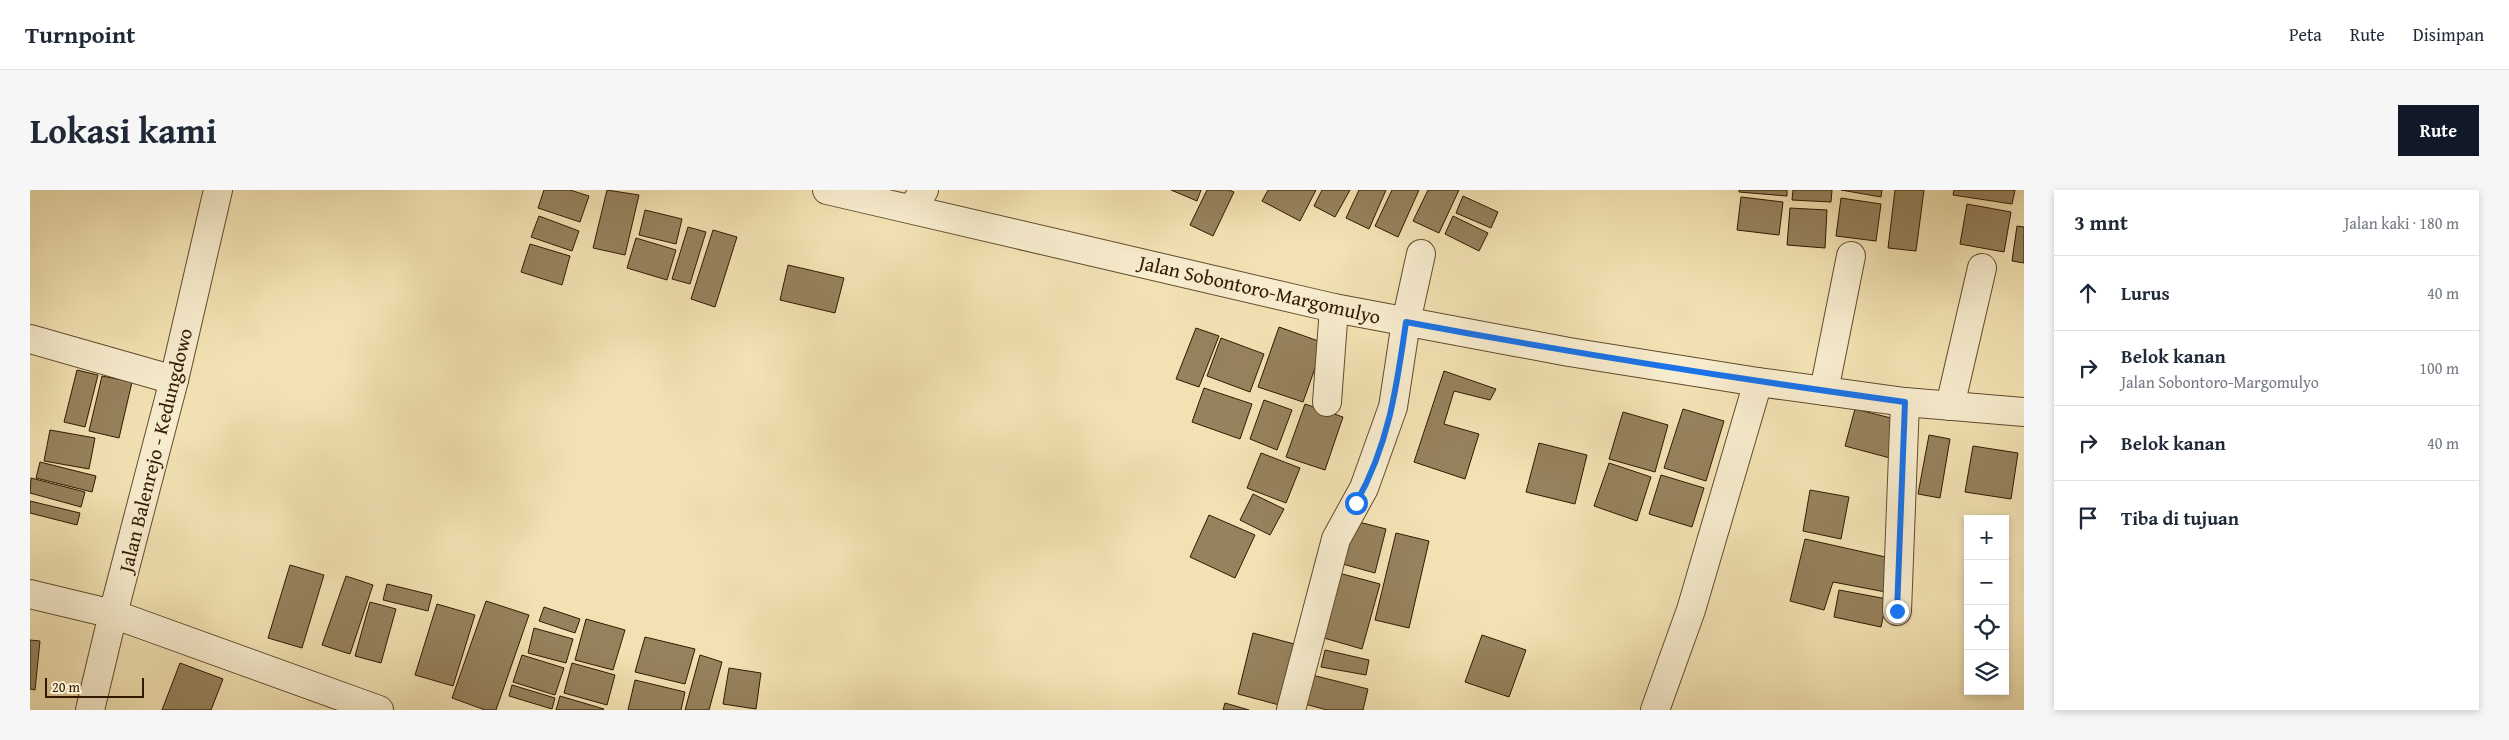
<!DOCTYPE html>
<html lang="id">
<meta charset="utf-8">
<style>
body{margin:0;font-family:"Gentium Book Plus",serif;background:#f6f6f7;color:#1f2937}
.controls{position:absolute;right:15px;bottom:15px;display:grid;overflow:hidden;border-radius:0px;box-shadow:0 2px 8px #0003}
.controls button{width:45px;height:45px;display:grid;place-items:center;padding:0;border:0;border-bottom:1px solid #e0e1e3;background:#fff;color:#1f2937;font:25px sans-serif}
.scale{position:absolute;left:15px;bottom:12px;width:99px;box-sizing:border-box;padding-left:5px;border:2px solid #321900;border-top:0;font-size:14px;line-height:18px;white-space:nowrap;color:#321900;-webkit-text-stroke:4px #f7ecce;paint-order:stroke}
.stop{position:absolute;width:15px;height:15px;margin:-11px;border:4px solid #1a73e8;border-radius:50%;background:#fff}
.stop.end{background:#1a73e8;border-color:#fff;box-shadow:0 1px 5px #0008}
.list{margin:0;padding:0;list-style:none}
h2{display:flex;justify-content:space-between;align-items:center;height:65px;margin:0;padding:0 20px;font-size:21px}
h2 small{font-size:16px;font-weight:400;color:#747a83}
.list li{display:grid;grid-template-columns:32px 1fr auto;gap:15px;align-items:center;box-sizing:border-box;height:75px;padding:0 20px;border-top:1px solid #e0e1e3}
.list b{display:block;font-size:19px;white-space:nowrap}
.list p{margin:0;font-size:16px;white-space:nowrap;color:#747a83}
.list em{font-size:16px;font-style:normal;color:#747a83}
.icon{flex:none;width:28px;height:28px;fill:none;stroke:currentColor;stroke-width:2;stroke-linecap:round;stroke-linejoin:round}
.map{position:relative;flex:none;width:1994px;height:520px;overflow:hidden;border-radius:0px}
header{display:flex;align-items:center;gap:30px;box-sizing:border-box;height:70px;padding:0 25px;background:#fff;border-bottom:1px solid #e0e1e3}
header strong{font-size:24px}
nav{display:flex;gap:28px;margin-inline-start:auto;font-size:18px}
.intro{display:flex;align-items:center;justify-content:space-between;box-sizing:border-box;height:120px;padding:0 30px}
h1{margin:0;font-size:35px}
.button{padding:12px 22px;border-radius:0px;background:#111827;color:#fff;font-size:18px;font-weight:700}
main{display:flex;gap:30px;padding:0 30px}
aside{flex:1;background:#fff;border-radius:0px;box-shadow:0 2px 8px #0003}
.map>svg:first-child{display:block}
.building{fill:#96825d;stroke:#321900}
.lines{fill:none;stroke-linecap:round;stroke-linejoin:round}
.minor-casing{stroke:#624b2d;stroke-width:30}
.tertiary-casing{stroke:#624b2d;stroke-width:30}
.minor{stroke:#f7ecce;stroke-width:28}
.tertiary{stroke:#f7ecce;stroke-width:28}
.route{stroke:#1a73e8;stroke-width:6}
.labels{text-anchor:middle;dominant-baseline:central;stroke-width:4.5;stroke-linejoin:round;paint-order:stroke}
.street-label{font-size:20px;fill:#321900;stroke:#f7ecce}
</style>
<header>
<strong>Turnpoint</strong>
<nav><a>Peta</a><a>Rute</a><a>Disimpan</a></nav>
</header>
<div class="intro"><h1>Lokasi kami</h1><a class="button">Rute</a></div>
<main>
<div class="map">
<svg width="1994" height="520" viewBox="0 0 1994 520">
<rect width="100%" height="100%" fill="#f2e2b3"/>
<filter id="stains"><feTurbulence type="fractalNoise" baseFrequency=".004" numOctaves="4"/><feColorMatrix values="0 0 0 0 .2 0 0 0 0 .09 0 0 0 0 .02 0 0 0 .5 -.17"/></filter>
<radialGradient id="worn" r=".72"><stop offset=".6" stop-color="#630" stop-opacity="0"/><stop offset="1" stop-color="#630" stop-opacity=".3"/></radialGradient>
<path class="building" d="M 514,0 L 540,0 L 559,6 L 550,32 L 508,18 Z
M 577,0 L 609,5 L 595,65 L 563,58 Z
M 1141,0 L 1171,0 L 1167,11 Z
M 1177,0 L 1199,0 L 1204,2 L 1183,46 L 1160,35 Z
M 1238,0 L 1286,0 L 1270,31 L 1232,11 Z
M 1292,0 L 1320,0 L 1305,27 L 1284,16 Z
M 1329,0 L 1356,0 L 1339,39 L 1316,28 Z
M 1362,0 L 1389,0 L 1368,47 L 1345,36 Z
M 1398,0 L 1429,0 L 1409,43 L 1383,31 Z
M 1709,0 L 1757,0 L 1757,6 L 1709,2 Z
M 1763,0 L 1802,0 L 1801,12 L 1762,10 Z
M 1811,0 L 1852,0 L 1851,7 Z
M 1865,0 L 1894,0 L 1886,61 L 1858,58 Z
M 1924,0 L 1985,0 L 1982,14 L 1923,5 Z
M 1433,6 L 1468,22 L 1461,38 L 1426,23 Z
M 1711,7 L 1753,12 L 1749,45 L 1707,40 Z
M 1811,8 L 1851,14 L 1846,51 L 1806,46 Z
M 1937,14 L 1981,22 L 1974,62 L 1930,54 Z
M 1760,18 L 1797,20 L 1795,58 L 1757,55 Z
M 615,20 L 652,29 L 646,54 L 609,45 Z
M 509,26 L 549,41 L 542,61 L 501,47 Z
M 1423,26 L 1458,43 L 1449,61 L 1415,44 Z
M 1987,36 L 1994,37 L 1994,73 L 1982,71 Z
M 658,37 L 676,42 L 660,94 L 642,89 Z
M 683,40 L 707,47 L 685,117 L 661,109 Z
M 606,48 L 646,60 L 637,90 L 597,78 Z
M 500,54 L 540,66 L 532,95 L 491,82 Z
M 758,75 L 814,88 L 805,123 L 750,110 Z
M 1249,137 L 1294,153 L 1273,212 L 1228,197 Z
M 1166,138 L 1189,146 L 1169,197 L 1146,189 Z
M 1191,148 L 1234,164 L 1220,202 L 1177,186 Z
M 47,180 L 68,185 L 55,237 L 34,232 Z
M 1414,181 L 1466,199 L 1460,210 L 1424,201 L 1414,234 L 1449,244 L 1435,289 L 1384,272 Z
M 72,186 L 102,192 L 89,248 L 59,241 Z
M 1174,198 L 1222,214 L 1210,249 L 1162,232 Z
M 1234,210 L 1262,220 L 1247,260 L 1220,249 Z
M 1275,214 L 1313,227 L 1295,280 L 1256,267 Z
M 1653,219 L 1694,231 L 1676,291 L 1634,278 Z
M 1825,219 L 1869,230 L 1860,268 L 1815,256 Z
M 1593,222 L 1638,235 L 1625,282 L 1579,269 Z
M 20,240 L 65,248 L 59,279 L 14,271 Z
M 1899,245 L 1920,249 L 1910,308 L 1888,304 Z
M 1509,253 L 1557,265 L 1545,314 L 1496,302 Z
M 1943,256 L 1988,263 L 1981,309 L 1935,302 Z
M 1231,263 L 1270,278 L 1256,313 L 1217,298 Z
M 10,272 L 66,286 L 62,302 L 6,288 Z
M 1579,273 L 1621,287 L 1607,331 L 1564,316 Z
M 1631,285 L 1674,298 L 1662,337 L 1619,324 Z
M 1,288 L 55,302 L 51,317 L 0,303 Z
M 1780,300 L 1819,307 L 1811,349 L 1773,341 Z
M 1223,304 L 1254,319 L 1240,345 L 1210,330 Z
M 0,311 L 50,323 L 47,335 L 0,323 Z
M 1179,325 L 1225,345 L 1205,388 L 1160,367 Z
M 1321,330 L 1356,339 L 1345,383 L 1309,373 Z
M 1366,343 L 1399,351 L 1379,438 L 1345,430 Z
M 1775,349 L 1869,370 L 1861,403 L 1803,392 L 1794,420 L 1760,411 Z
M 260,375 L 294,385 L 272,458 L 238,448 Z
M 1305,382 L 1350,394 L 1332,459 L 1287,446 Z
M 316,386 L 343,395 L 320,464 L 292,455 Z
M 357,394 L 402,405 L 398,421 L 353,410 Z
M 1809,400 L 1857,409 L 1851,437 L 1804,427 Z
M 456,411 L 499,425 L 466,520 L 455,520 L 422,508 Z
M 340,412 L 366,419 L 351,473 L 325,466 Z
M 407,414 L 445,425 L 423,496 L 385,485 Z
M 514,417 L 550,429 L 545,443 L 509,431 Z
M 556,429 L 595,440 L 583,480 L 545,470 Z
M 504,438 L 543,449 L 536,473 L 498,463 Z
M 1223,443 L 1268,455 L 1253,516 L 1208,504 Z
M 1452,445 L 1496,460 L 1479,507 L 1435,492 Z
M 615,447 L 665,459 L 655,494 L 605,482 Z
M 0,450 L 10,451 L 5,500 L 0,499 Z
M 1295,460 L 1339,470 L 1336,485 L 1291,477 Z
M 492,465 L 534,478 L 525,505 L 483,492 Z
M 670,465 L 692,472 L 679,520 L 655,520 Z
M 150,473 L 193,489 L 181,520 L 132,520 Z
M 542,473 L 585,485 L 577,515 L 534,503 Z
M 699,478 L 731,483 L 726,519 L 693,514 Z
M 1282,485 L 1338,499 L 1333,520 L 1297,520 L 1275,514 Z
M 605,490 L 655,502 L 651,520 L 598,520 Z
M 482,495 L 525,508 L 522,519 L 479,506 Z
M 530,506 L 574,519 L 573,520 L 526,520 Z
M 1195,513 L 1219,520 L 1193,520 Z"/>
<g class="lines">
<defs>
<path id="minor" d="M 882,19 L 894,0
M 0,149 L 144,190
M 1794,201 L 1821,66
M 1297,212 L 1304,118
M 1920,216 L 1952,78
M 0,404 L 83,424 L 349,520
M 1867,421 L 1875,212
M 1261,520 L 1306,349 L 1334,298 L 1363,217 L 1376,132 L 1391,64
M 1625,520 L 1661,420 L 1728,192"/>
<path id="tertiary" d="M 797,0 L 1304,118 L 1539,162 L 1728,192 L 1875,212 L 1994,222
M 60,520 L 83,424 L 144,190 L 188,0"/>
</defs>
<use href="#minor" class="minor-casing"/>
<use href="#tertiary" class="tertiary-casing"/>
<use href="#minor" class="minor"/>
<use href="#tertiary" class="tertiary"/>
</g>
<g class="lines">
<path class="route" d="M 1326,313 C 1359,255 1367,195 1376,132 C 1542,163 1708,189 1875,212 L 1867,421"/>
</g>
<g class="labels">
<g class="street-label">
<text transform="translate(1230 99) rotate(13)">Jalan Sobontoro-Margomulyo</text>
<text transform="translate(125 260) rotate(-76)">Jalan Balenrejo - Kedungdowo</text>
</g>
</g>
<rect width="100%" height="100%" filter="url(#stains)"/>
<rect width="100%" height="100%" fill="url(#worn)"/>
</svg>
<div class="controls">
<button>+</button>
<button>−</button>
<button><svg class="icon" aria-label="locate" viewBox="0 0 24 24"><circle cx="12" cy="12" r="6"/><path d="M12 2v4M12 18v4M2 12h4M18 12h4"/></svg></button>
<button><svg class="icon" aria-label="layers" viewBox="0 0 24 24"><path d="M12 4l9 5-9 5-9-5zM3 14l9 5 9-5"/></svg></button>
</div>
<div class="scale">20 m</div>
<div class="stop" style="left:1326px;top:313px"></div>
<div class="stop end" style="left:1867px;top:421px"></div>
</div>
<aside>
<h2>3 mnt<small>Jalan kaki · 180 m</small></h2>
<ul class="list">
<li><svg class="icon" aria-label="ahead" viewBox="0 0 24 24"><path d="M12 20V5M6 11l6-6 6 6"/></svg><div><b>Lurus</b></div><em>40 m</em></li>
<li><svg class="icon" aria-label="right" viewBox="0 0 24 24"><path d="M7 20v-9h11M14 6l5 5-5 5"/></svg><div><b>Belok kanan</b><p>Jalan Sobontoro-Margomulyo</p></div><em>100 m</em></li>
<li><svg class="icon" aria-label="right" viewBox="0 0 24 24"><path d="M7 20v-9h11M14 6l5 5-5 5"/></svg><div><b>Belok kanan</b></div><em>40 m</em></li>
<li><svg class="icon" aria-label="arrive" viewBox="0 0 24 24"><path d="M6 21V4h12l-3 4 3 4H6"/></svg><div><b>Tiba di tujuan</b></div></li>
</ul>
</aside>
</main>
